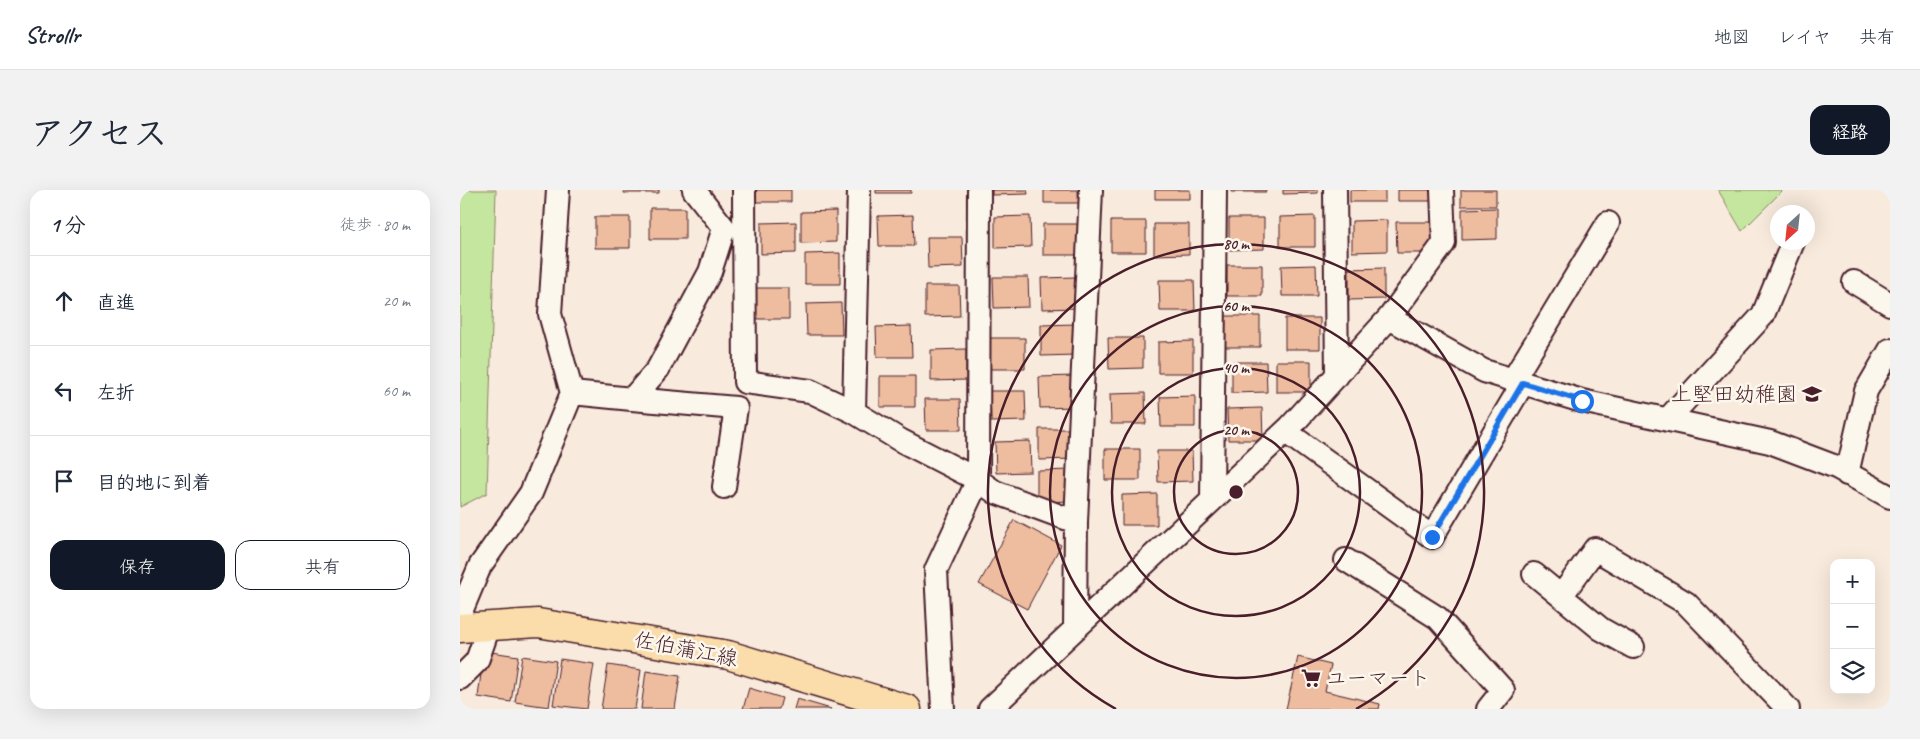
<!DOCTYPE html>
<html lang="ja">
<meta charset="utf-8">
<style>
body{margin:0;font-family:Caveat,"Klee One",sans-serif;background:#f2f2f3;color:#1f2937}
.controls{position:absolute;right:15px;bottom:15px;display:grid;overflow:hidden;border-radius:10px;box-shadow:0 5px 20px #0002}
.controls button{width:45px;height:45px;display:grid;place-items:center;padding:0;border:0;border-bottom:1px solid #e0e1e3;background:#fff;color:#1f2937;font:25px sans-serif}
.compass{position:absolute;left:1310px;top:15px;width:45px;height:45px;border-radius:50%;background:#fff;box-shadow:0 5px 20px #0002;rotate:207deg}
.stop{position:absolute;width:15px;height:15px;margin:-11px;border:4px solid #1a73e8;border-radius:50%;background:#fff}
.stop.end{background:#1a73e8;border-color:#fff;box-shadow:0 1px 5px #0008}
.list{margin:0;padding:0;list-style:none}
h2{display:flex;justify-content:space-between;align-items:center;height:65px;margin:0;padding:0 20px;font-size:21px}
h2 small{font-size:16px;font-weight:400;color:#747a83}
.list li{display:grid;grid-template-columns:32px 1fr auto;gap:15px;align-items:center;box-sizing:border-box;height:90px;padding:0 20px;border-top:1px solid #e0e1e3}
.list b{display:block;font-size:19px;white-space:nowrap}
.list em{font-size:16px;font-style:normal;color:#747a83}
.actions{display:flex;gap:10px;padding:15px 20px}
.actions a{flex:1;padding:11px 0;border:1px solid #111827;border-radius:15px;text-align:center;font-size:18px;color:#111827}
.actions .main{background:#111827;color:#fff}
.icon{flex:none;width:28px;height:28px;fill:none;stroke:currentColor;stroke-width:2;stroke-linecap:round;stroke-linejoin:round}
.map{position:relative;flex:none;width:1430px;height:519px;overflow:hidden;border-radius:15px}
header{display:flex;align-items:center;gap:30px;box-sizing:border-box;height:70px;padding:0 25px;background:#fff;border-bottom:1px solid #e0e1e3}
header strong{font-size:24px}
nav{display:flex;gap:28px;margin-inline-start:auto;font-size:18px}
.intro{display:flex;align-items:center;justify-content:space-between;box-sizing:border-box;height:120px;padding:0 30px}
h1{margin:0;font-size:35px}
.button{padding:12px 22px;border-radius:15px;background:#111827;color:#fff;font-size:18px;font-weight:700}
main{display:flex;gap:30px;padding:0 30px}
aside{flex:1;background:#fff;border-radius:15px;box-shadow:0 5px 20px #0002}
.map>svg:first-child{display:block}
.green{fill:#c5e69f;stroke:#888265}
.building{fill:#eebc9f;stroke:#4a1f2b}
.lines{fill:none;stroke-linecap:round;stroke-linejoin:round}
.street-casing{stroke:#4a1f2b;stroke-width:26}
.primary-casing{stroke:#4a1f2b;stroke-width:31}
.street{stroke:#fbf7ec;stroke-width:22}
.primary{stroke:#faddab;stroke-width:28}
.route{stroke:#1a73e8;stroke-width:6}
.ring{fill:none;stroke:#4a1f2b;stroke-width:2.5}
.labels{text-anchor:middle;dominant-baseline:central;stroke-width:5;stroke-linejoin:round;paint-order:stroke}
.poi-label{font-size:21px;fill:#4a1f2b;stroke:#fbf7ec;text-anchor:end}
.street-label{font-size:21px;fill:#4a1f2b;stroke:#fbf7ec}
.centre{fill:#4a1f2b;stroke:#fbf7ec;stroke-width:2.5}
.ring-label{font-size:15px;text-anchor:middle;font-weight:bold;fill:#4a1f2b;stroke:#fbf7ec;stroke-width:5;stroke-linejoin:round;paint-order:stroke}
</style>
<header>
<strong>Strollr</strong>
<nav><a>地図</a><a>レイヤ</a><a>共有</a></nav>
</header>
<div class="intro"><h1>アクセス</h1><a class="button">経路</a></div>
<main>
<aside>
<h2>1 分<small>徒歩 · 80 m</small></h2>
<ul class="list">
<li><svg class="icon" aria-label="ahead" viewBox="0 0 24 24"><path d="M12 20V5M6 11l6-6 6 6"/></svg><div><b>直進</b></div><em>20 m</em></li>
<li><svg class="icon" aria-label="left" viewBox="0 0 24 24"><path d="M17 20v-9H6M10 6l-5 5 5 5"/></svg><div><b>左折</b></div><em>60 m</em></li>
<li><svg class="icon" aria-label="arrive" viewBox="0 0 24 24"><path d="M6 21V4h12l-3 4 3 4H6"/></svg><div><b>目的地に到着</b></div></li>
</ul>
<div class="actions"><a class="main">保存</a><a>共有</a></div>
</aside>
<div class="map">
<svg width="1430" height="519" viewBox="0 0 1430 519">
<rect width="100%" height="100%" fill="#f8ebdd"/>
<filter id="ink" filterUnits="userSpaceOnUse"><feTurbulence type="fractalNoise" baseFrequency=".02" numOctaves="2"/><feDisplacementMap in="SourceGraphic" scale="10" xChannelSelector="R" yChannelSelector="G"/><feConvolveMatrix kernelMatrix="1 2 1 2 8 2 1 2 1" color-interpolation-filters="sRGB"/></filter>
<g filter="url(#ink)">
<path class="green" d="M 0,0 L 36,0 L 27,303 L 0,317 Z
M 1258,0 L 1323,0 L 1282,41 Z"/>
<path class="building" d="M 164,0 L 199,0 L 199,3 L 164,3 Z
M 296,0 L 331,0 L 331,12 L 296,12 Z
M 416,0 L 451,0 L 451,3 L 416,3 Z
M 532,0 L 567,0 L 568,4 L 532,5 Z
M 584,0 L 618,0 L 619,13 L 584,13 Z
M 695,0 L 730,0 L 730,9 L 695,9 Z
M 771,0 L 806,0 L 806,2 L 771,2 Z
M 823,0 L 858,0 L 858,3 L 823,4 Z
M 890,0 L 925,0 L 925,12 L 890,12 Z
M 938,0 L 972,0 L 972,11 L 938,11 Z
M 1001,0 L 1036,0 L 1036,16 L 1001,16 Z
M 190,18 L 225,18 L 225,49 L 190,49 Z
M 1037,18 L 1037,49 L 1002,50 L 1002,19 Z
M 376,21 L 376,52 L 341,53 L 341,22 Z
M 453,25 L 454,56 L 419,56 L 418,26 Z
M 570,26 L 571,57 L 535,58 L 535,27 Z
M 855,26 L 855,57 L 820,57 L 820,27 Z
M 135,27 L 170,27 L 170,58 L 135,58 Z
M 769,28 L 804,28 L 804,59 L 769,60 Z
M 927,30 L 927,61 L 892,62 L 892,31 Z
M 651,31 L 686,31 L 686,62 L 651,62 Z
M 336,32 L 336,63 L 301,64 L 301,33 Z
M 936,32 L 971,32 L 972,63 L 937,63 Z
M 583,34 L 618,34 L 618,65 L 583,65 Z
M 694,34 L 729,34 L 729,64 L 694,65 Z
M 467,47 L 502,47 L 503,77 L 468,78 Z
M 380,63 L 380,94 L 345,94 L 345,64 Z
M 767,75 L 802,75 L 802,106 L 767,106 Z
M 856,75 L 857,106 L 822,106 L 821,76 Z
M 924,78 L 924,109 L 889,110 L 889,79 Z
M 533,87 L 568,87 L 569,117 L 534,118 Z
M 616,87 L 617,118 L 582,119 L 581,88 Z
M 699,90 L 734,90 L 735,121 L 700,121 Z
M 465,96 L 499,96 L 500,126 L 465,127 Z
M 294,98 L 329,98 L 329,129 L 294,129 Z
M 381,113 L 382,145 L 347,145 L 346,114 Z
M 765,126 L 800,126 L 800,157 L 765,157 Z
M 825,128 L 860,128 L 860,159 L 825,159 Z
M 616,134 L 616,165 L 581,166 L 581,135 Z
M 451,136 L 452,167 L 417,167 L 416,137 Z
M 530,148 L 565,148 L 565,179 L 530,179 Z
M 648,148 L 683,148 L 683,178 L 649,179 Z
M 733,151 L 733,183 L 698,183 L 698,152 Z
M 506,159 L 506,190 L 471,191 L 471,160 Z
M 816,171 L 851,171 L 851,202 L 816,202 Z
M 772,172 L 806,172 L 807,202 L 772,203 Z
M 420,186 L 455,186 L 455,217 L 420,217 Z
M 614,186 L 615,217 L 580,218 L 579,187 Z
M 530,201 L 565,201 L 566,231 L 531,232 Z
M 685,203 L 686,234 L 651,234 L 650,204 Z
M 735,206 L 735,237 L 701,237 L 700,207 Z
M 465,209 L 500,209 L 501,240 L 466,240 Z
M 802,218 L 803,250 L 768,250 L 767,219 Z
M 579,239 L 614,239 L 614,269 L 579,270 Z
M 570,251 L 571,282 L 536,283 L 535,252 Z
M 645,259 L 680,259 L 680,290 L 645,290 Z
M 697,261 L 732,261 L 733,291 L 698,292 Z
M 612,280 L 612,311 L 577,312 L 577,281 Z
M 697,304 L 697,335 L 662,335 L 662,305 Z
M 554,330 L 601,355 L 567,419 L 519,394 Z
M 24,461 L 58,466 L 51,512 L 18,507 Z
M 62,466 L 96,471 L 89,517 L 55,512 Z
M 838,467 L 871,475 L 865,501 L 920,514 L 919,519 L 826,519 Z
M 100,469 L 134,474 L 127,519 L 93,515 Z
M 148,475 L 181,480 L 175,519 L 141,519 Z
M 186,481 L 220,486 L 215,519 L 181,519 Z
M 289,498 L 322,508 L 319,519 L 283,519 Z
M 337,509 L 371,519 L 334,519 Z"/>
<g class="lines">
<defs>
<path id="street" d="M 284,0 L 285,192 L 350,201 L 394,222
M 399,0 L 394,222 L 440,250 L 518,290 L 535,302 L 616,332
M 875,0 L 877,186
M 1394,92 L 1430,114
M 929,128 L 1024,181 L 1122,211 L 1310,252 L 1376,277 L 1430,307
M 1053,190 L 1148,33
M 112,203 L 172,209 L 198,179 L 250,82 L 264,38 L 234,0
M 172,209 L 276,218 L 264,297
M 1207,230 L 1303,125 L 1333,52
M 826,242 L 972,347 L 1063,193
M 1387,284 L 1406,201 L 1430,160
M 752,310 L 755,0
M 886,370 L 978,428 L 1043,500 L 1028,519
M 1074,384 L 1141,439 L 1173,457
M 1102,405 L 1135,359 L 1226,413 L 1328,519
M 0,424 L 20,376 L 71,303 L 112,203 L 90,124 L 98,0
M 615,438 L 616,332 L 631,0
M 0,488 L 17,471 L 29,436
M 483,519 L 476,380 L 518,290 L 519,0
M 530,519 L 830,237 L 929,128 L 984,53 L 982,0"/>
<path id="primary" d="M 0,438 L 78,433 L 268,465 L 447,519"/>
</defs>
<use href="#street" class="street-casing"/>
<use href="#primary" class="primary-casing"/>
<use href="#street" class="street"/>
<use href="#primary" class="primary"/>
</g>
</g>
<g class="lines" filter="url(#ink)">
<path class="route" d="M 972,347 L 1063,193 L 1122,211"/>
</g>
<g class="ring">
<circle cx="776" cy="302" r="62"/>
<circle cx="776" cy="302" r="124"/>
<circle cx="776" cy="302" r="186"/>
<path d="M656 519A248 248 0 1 1 896 519"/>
</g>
<defs>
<symbol id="school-bare" viewBox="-9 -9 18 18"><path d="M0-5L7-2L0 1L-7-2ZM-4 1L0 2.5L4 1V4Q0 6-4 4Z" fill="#4a1f2b" stroke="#fbf7ec" stroke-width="2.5" paint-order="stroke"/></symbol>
<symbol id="supermarket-bare" viewBox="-9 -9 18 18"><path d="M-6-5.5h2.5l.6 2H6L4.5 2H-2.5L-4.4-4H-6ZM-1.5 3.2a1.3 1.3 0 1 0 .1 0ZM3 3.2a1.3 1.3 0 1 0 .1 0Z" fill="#4a1f2b" stroke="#fbf7ec" stroke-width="2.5" paint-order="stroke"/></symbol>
</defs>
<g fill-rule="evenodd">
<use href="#school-bare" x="1338" y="190" width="28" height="28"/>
<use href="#supermarket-bare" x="837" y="474" width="28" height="28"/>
</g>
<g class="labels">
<g class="poi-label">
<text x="1337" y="204">上堅田幼稚園</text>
<text x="866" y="488" text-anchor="start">ユーマート</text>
</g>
<g class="street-label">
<text transform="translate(226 459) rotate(11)">佐伯蒲江線</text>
</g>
</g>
<circle cx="776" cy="302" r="8" class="centre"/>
<g class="ring-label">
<text x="776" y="59">80 m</text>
<text x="776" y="121">60 m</text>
<text x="776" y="183">40 m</text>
<text x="776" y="245">20 m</text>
</g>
</svg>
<div class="controls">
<button>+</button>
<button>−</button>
<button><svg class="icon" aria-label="layers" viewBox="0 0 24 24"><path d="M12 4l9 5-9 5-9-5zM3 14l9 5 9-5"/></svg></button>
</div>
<svg class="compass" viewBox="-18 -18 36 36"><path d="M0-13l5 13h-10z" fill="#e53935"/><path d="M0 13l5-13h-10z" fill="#747a83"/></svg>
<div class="stop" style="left:1122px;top:211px"></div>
<div class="stop end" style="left:972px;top:347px"></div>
</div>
</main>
